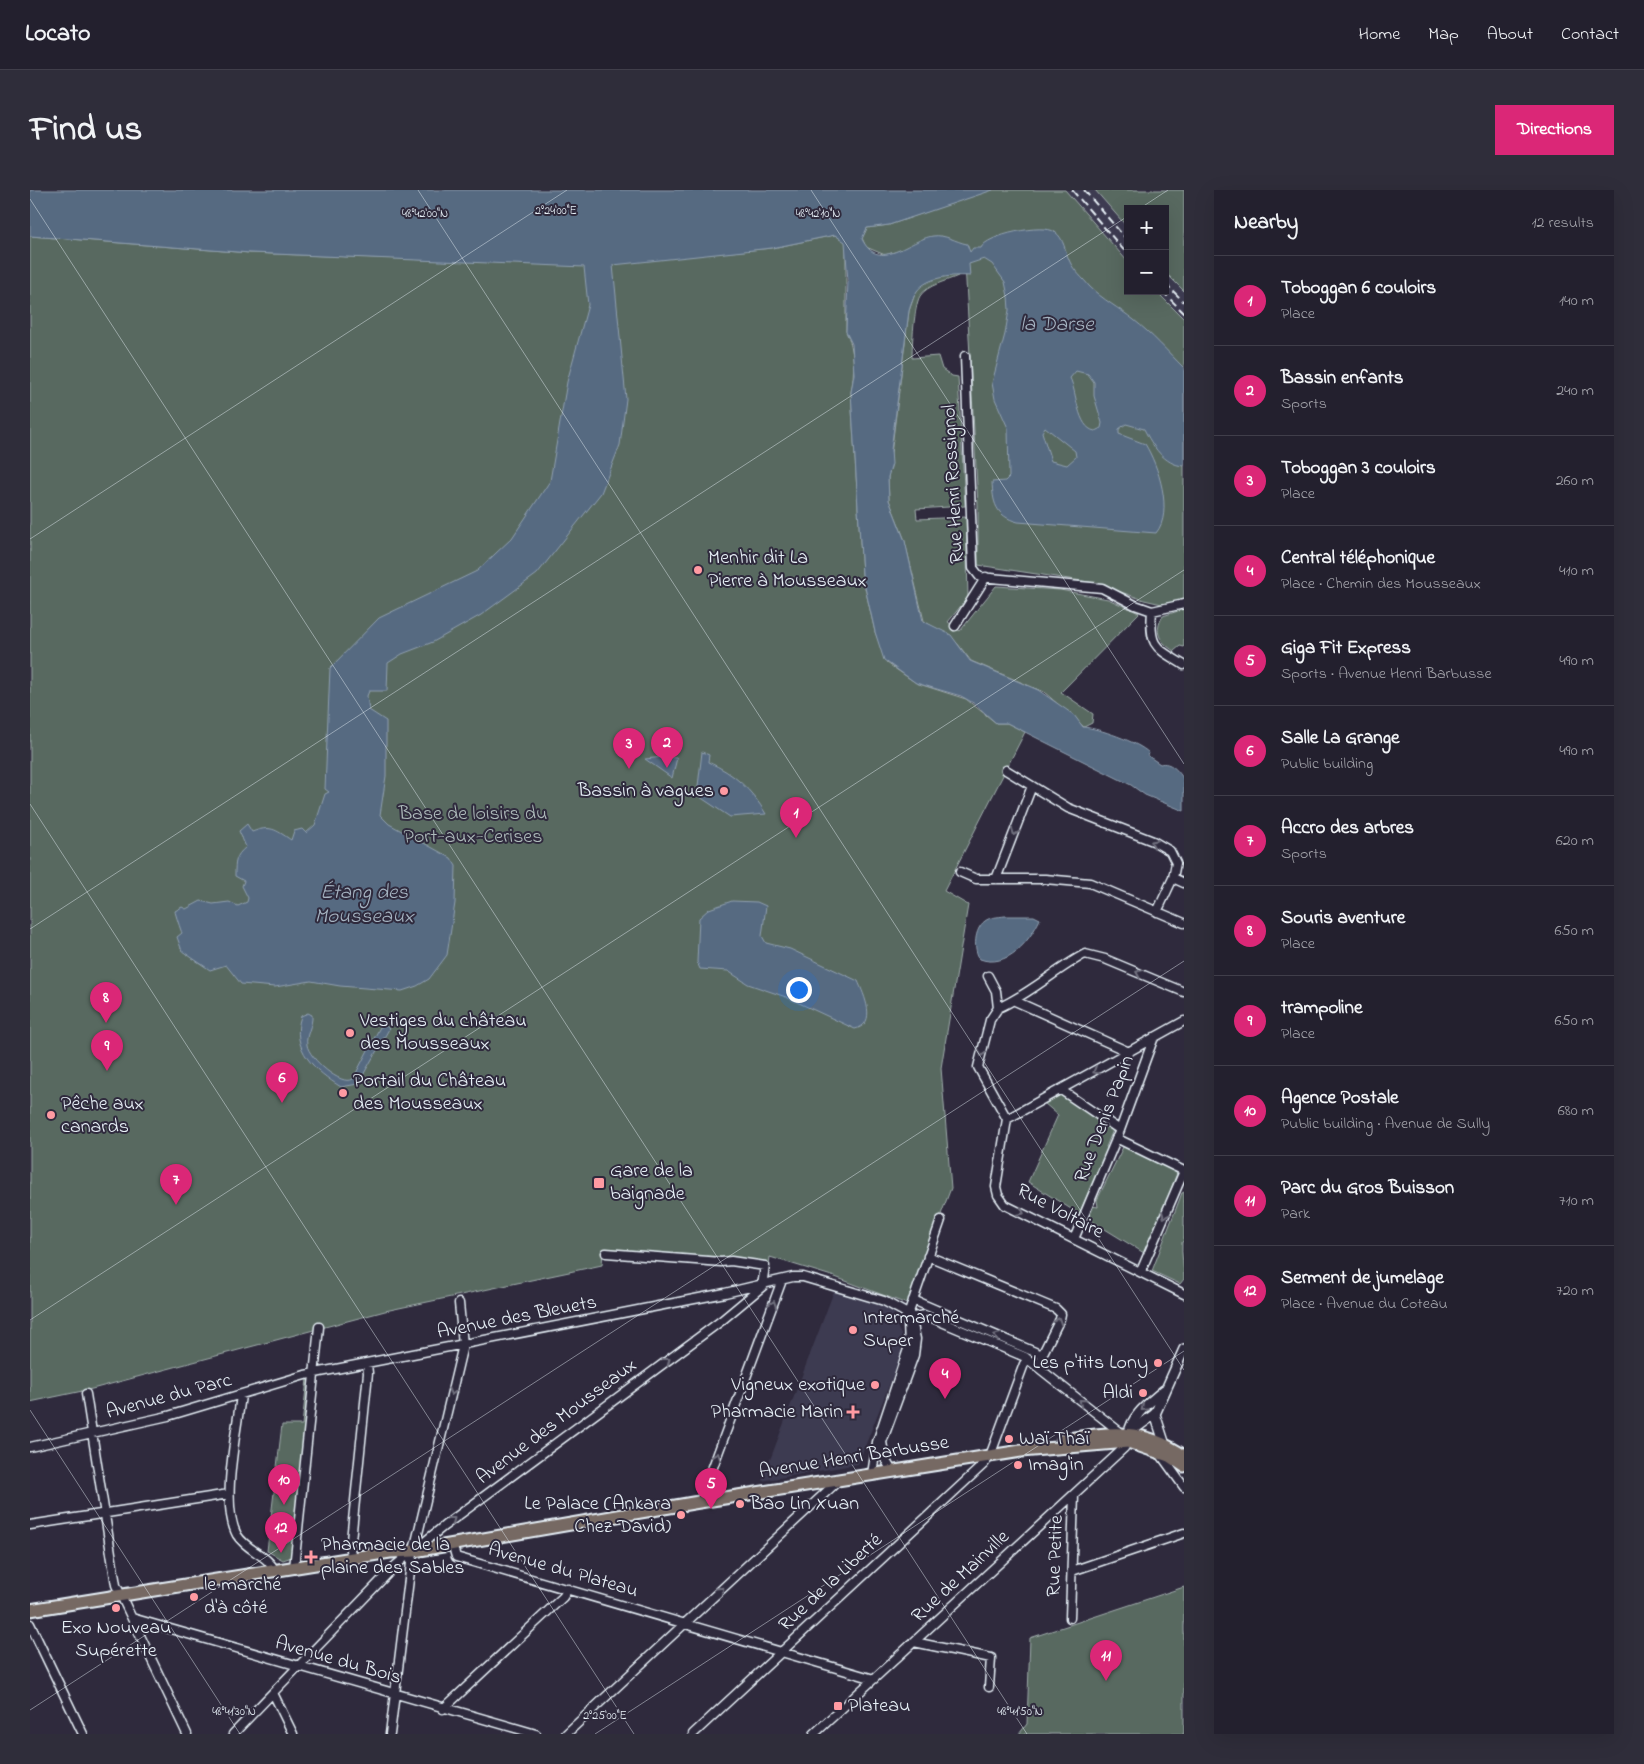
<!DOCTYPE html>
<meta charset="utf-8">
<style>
body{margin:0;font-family:"Indie Flower",sans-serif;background:#2f2d3a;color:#f1f3f6}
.controls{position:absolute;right:15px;top:15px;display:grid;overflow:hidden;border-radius:0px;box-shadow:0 5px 20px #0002}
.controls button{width:45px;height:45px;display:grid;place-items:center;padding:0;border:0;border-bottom:1px solid #403e4a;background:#23202e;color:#f1f3f6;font:25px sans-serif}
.you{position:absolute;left:768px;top:799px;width:18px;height:18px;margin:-12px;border:4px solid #fff;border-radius:50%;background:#1a73e8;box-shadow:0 0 0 8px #1a73e833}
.badge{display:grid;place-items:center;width:32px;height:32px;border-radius:50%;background:#db2777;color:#fff;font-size:16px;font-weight:700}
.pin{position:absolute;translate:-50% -41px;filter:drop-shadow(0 1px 2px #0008)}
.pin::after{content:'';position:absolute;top:26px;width:18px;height:15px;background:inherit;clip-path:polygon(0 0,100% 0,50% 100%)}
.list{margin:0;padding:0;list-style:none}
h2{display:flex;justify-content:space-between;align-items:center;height:65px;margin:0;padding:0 20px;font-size:21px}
h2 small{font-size:16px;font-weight:400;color:#a3a3aa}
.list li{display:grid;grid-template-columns:32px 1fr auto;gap:15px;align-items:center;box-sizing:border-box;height:90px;padding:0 20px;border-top:1px solid #403e4a}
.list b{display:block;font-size:19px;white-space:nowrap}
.list p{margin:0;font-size:16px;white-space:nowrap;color:#a3a3aa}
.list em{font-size:16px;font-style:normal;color:#a3a3aa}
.map{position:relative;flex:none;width:1154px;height:1544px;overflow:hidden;border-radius:0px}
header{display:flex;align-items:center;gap:30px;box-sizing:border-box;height:70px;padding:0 25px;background:#23202e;border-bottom:1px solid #403e4a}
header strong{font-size:24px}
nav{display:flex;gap:28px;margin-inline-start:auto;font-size:18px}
.intro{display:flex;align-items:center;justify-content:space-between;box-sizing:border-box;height:120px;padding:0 30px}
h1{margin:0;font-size:35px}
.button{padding:12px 22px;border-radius:0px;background:#db2777;color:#fff;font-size:18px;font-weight:700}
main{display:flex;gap:30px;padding:0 30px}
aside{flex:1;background:#23202e;border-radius:0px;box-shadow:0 5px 20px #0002}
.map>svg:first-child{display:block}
.built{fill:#3e3b51}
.green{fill:#586960;stroke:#a0adac}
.water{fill:#566a81;stroke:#90a0b1;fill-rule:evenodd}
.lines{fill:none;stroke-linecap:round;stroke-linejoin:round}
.minor-casing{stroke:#e8f1f8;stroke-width:11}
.tertiary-casing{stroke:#e8f1f8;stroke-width:12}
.primary-casing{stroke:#e8f1f8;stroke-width:15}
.minor{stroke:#2f2a3d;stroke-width:8}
.tertiary{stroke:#2f2a3d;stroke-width:9}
.primary{stroke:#766964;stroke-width:11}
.rail{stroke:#e8f1f8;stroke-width:2;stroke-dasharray:8 4;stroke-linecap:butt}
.oneway{stroke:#70707e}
.ticks{fill:none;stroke:#e8f1f8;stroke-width:1;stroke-opacity:0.45}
.poi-dot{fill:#ff9aa2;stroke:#2f2a3d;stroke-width:2}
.labels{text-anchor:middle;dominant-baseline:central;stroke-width:4;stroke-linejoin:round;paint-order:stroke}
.street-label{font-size:20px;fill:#e8f1f8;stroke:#2f2a3d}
.poi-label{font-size:20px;fill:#e8f1f8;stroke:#2f2a3d;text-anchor:start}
.park-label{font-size:20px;fill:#aebbbb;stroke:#2f2a3d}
.water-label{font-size:21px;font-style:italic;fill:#a6b4c2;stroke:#2f2a3d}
.ticks-label{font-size:12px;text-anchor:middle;fill:#e8f1f8;stroke:#2f2a3d;stroke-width:4;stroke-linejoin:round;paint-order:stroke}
</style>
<header>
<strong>Locato</strong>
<nav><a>Home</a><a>Map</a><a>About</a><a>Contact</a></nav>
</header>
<div class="intro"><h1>Find us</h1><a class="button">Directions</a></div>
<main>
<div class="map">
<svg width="1154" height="1544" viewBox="0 0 1154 1544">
<rect width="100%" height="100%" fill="#2f2a3d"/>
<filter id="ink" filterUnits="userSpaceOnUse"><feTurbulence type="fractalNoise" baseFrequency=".02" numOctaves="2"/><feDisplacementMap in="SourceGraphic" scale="10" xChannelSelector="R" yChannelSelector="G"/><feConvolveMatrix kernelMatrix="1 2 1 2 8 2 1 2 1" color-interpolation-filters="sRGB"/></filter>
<g filter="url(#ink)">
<path class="built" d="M 1035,0 L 1065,0 L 1098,38 L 1098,72 Z
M 1135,82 L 1154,101 L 1154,129 L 1126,101 L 1135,101 Z
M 804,1101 L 865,1120 L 863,1128 L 871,1145 L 871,1165 L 828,1274 L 732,1291 Z"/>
<path class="green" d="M 960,0 L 1035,0 L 1098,72 L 1098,101 L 1126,101 L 1154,129 L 1154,410 L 1132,414 L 1114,410 L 1065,393 L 948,375 L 948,315 L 934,54 L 874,59 L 855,65 L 836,57 L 832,48 L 837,38 L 859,35 Z
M 1065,0 L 1154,0 L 1154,101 L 1135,82 L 1135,19 L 1098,19 L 1098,38 Z
M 805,45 L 816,52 L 816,141 C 825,160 825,182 821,202 L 832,384 L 845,442 L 857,473 L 886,493 L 936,509 L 966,533 L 977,533 L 995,542 L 914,701 L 938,715 L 911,878 L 921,998 L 877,1114 L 805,1087 L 740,1067 L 739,1075 L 695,1068 L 573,1060 L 572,1075 L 355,1121 L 62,1199 L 0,1212 L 0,46 L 220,63 L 554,76 L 742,58 Z
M 928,82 L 928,86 C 917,91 897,95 890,106 C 884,116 882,155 882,168 L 908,166 L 912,179 L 922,186 L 928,187 L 935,316 L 886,319 L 887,329 L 936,327 L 938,407 L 918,432 L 930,441 L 966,396 L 1030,400 L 1078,409 L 1109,423 L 1031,502 L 1063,524 L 1062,533 L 1054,537 L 1014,502 L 941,471 L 927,453 L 894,431 L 874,348 L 859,310 L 858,288 L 879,121 L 887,98 L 904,88 Z
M 1154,419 L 1154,457 L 1150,456 L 1144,461 C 1130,452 1123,442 1133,426 Z
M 1031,904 L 1083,940 L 1076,957 L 1078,958 L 1049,1024 L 998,992 L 1028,925 L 1014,913 Z
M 1094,955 L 1148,980 L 1126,1041 L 1122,1043 L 1114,1063 L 1057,1028 L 1062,1016 L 1068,1017 L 1067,1010 Z
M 1154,1002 L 1154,1051 L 1152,1052 C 1151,1066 1154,1075 1154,1089 L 1150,1094 L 1122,1081 L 1152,1003 Z
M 281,1187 L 262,1367 L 253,1370 L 237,1361 L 252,1235 L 272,1235 L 277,1189 Z
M 1154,1397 L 1154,1544 L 989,1544 L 997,1534 L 1000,1448 Z"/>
<path class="water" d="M 0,0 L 963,0 L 859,35 L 837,38 L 832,49 C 849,84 880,49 903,46 C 915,44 926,52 937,54 L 940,62 L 943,58 L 951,58 C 956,45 1013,33 1025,42 C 1034,48 1035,62 1040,72 C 1044,81 1053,88 1059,96 C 1073,110 1089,118 1104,130 C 1122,144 1138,162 1154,178 L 1154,276 C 1134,275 1122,255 1114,239 L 1096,234 L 1089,239 L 1089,244 L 1115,254 C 1128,275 1144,322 1126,343 L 988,332 C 965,326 963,312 962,292 L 975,291 L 979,287 L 978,238 L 965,209 L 962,193 L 975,144 L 979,120 L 978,106 L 975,92 L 962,74 L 954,69 L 939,74 L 940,86 C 924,85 898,86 887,101 C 883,107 881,114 879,121 L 861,260 L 862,274 L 858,287 L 859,310 L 875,351 L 893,431 L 921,445 L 940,471 L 1008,500 L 1044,525 L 1053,537 C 1068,538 1108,552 1119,563 L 1118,566 L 1130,574 C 1140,571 1149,581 1154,590 L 1154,621 L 1115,605 L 1101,595 L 977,533 L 966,533 L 945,514 L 931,506 L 886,493 L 854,470 L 845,442 L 832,384 L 821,202 L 824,184 L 822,154 L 816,142 L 818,91 L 815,52 L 805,45 L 742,58 L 583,75 L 596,209 L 590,255 L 571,303 L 507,384 L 451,425 L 403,452 L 372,464 L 358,473 L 357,501 L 339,501 L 337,506 L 339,520 L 356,531 L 356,586 L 350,625 L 359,634 L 421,668 L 426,676 L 425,713 L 417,765 L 399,789 L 387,796 L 372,801 L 310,796 L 281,791 L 245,797 L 211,794 L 196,775 L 180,780 L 152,761 L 147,747 L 152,743 C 151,741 145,723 145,721 L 152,717 L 156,719 L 171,711 L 183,714 L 199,712 L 208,716 L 217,712 L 218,708 L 212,696 L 214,691 L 205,686 C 205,672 205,666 216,657 L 209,641 L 217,634 L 222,642 C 240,635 245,639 261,650 L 264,641 L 272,639 L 276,643 L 285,635 L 295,604 L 299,602 L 295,599 L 300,478 L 349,428 L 447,381 L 482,348 L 520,291 L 537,192 L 558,115 L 554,77 L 220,63 L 0,46 ZM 1046,181 L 1058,184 L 1064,192 L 1064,206 L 1072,233 L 1071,238 L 1065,241 C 1047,238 1047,202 1040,188 ZM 1015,237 L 1045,261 L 1046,267 L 1037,275 L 1021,271 L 1012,242 Z
M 672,562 L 679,565 L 678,572 C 704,583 722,600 736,624 L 700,627 L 667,605 Z
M 633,567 L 647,568 L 642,588 L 615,569 Z
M 702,711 L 727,712 L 736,716 L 732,746 L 736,753 L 760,759 L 828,791 C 834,805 848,834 825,839 L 756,807 L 718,794 L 698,781 L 670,779 L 667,772 L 669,728 L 679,719 Z
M 975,726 L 1004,726 L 1010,729 C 1000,751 977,779 950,769 C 943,760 944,739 955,731 C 960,727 968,727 975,726 Z
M 278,823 L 282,825 C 283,836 275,845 277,855 C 279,868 311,897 323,889 L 350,837 L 356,836 L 359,839 L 328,894 L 311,897 C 285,881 260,859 271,826 Z"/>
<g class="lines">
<defs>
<path id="minor" d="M 935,166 L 943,378 L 950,387 L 1072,398 L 1105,415 L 1122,421 L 1154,414
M 1122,421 C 1119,457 1125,457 1154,475
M 925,436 L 956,387
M 976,580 L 1038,618 L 1123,651 L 1140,661 L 1146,673 L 1143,688 L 1127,722
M 930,682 L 946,689 L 1015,689 L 1060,693 L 1154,733
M 1143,688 L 1154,693
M 966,689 L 1002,596
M 958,786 L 966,801 L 968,818 L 960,830 L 948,877 L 977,929 L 966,997 L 968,1005 L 975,1015 L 1154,1104
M 985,811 L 1099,862
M 968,818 C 1000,804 1025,780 1055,764 L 1075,769 L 1154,802
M 1031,900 L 1090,940
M 977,929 L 1154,831
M 1086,948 L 1154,981
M 1044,1049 L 1090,940 L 1124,847
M 576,1063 L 691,1072 L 701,1071 L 735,1076 L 732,1096
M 898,1066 L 1026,1119 L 1031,1124 L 1030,1129 L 1007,1175
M 1111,1081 L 1154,981
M 883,1110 L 1012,1165
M 877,1128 L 895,1125 L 995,1167 L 1090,1242
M 877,1128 L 911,1030
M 56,1204 L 86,1395 L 157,1544
M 211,1205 C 207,1241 190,1314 207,1345 C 217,1361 237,1364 245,1381
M 0,1257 L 138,1226 L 275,1185 L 695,1103 L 763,1087 L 773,1087 L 854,1111 L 874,1122 L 883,1135 L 886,1149 L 884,1165 L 852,1252 L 855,1269 L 862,1281
M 1131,1265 L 1154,1297
M 842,1284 L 847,1252 L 879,1156 L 878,1132
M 670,1312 L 752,1090
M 0,1335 L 199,1304
M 422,1353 L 426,1367 L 844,1489
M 323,1369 L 320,1360 L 338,1183 L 337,1174
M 264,1378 L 289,1137
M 1042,1381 L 1154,1343
M 102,1428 L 506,1544
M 1040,1428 L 1044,1305
M 0,1434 L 53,1544
M 884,1452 L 961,1468 L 959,1497
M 243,1503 L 263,1544
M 413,1519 L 533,1407 L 538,1399
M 203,1544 L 366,1375 L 414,1336 L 691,1131 L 733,1096
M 360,1544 L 381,1373 L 433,1155 L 429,1113
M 536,1544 L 808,1291
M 663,1544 L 954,1274 L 960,1266 L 994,1174
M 784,1544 L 1094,1258 L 1098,1252"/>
<path id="tertiary" d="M 1125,1224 L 1135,1255
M 1099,1243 L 1125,1224 L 1154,1159
M 1099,1243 C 1102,1224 1121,1212 1134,1200"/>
<path id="primary" d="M 1033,1250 C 1080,1242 1112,1237 1154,1266
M 0,1420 L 360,1362 L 384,1361 L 663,1313 L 991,1261 L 1098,1252 L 1139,1266 L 1154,1276"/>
</defs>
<use href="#minor" class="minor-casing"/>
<use href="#tertiary" class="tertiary-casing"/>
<use href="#primary" class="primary-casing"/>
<use href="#minor" class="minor"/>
<use href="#tertiary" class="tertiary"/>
<use href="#primary" class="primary"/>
<path class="rail" d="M 1042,0 L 1098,65
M 1054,0 L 1098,51
M 1135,93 L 1154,112
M 1132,101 L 1154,123"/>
</g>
<defs><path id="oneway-chevron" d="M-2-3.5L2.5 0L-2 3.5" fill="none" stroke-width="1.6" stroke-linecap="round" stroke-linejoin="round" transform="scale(1.25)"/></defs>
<g class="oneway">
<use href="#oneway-chevron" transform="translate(985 642) rotate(112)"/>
<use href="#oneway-chevron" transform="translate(1124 653) rotate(-153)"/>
<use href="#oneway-chevron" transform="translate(1109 783) rotate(-157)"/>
<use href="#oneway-chevron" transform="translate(952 863) rotate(104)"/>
<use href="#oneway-chevron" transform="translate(1066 881) rotate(150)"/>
<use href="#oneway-chevron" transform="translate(991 1022) rotate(27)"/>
<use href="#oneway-chevron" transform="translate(1135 1025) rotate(113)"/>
<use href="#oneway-chevron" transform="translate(743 1114) rotate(-70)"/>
<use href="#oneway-chevron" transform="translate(1028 1131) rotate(-71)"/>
<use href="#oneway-chevron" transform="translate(967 1146) rotate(-157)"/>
<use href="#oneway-chevron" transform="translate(637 1171) rotate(-37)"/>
<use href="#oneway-chevron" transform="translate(422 1202) rotate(104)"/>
<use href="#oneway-chevron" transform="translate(1052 1212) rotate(-141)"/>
<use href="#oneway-chevron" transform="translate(1114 1218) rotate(138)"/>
<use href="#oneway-chevron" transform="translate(687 1266) rotate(-70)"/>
<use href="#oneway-chevron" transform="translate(422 1330) rotate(-37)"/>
<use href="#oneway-chevron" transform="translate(691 1400) rotate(-43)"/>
</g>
</g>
<path class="ticks" d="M 388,0 L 1154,1180M 781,0 L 1154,574M 0,9 L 997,1544M 1109,19 L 1138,0M 0,349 L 537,0M 0,614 L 604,1544M 0,739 L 1098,26M 0,1130 L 1154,380M 0,1220 L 210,1544M 0,1520 L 1154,771M 565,1544 L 1154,1161"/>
<g class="poi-dot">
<circle cx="668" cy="380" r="5"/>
<circle cx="694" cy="601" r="5"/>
<circle cx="320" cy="843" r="5"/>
<circle cx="313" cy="903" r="5"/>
<circle cx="21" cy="925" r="5"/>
<rect x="563" y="987" width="12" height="12" rx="2.5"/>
<circle cx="823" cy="1140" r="5"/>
<circle cx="1128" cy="1173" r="5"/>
<circle cx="845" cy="1195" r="5"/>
<circle cx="1113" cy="1203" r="5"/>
<path d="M820.5 1214.5h5v5h5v5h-5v5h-5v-5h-5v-5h5z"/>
<circle cx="979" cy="1249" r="5"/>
<circle cx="988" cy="1275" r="5"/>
<circle cx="710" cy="1314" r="5"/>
<circle cx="651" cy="1325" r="5"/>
<path d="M278.5 1359.5h5v5h5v5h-5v5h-5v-5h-5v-5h5z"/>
<circle cx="164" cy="1407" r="5"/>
<circle cx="86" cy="1418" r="5"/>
<rect x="803" y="1511" width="10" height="10" rx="2.5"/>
</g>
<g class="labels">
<g class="street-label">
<text transform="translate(924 294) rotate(-93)">Rue Henri Rossignol</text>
<text transform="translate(1075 929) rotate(-69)">Rue Denis Papin</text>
<text transform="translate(1030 1022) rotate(28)">Rue Voltaire</text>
<text transform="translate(487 1128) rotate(-11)">Avenue des Bleuets</text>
<text transform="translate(139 1207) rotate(-15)">Avenue du Parc</text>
<text transform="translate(527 1232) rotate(-37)">Avenue des Mousseaux</text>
<text transform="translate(824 1268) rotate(-9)">Avenue Henri Barbusse</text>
<text transform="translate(1026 1366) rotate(-88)">Rue Petite</text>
<text transform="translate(533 1381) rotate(16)">Avenue du Plateau</text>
<text transform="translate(931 1387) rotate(-43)">Rue de Mainville</text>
<text transform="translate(801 1393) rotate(-43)">Rue de la Liberté</text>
<text transform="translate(308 1471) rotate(16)">Avenue du Bois</text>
</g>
<g class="poi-label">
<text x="678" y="368">Menhir dit La<tspan x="678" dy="23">Pierre à Mousseaux</tspan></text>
<text x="684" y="601" text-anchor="end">Bassin à vagues</text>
<text x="330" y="831">Vestiges du château<tspan x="330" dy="23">des Mousseaux</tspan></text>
<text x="323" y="891">Portail du Château<tspan x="323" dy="23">des Mousseaux</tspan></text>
<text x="31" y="914">Pêche aux<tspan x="31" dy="23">canards</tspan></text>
<text x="580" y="981">Gare de la<tspan x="580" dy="23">baignade</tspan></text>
<text x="833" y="1128">Intermarché<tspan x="833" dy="23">Super</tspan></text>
<text x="1118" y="1173" text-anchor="end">Les p'tits Lony</text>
<text x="835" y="1195" text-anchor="end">Vigneux exotique</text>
<text x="1103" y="1203" text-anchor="end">Aldi</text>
<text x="813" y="1222" text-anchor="end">Pharmacie Marin</text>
<text x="989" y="1249">Waï Thaï</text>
<text x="998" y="1275">Imag'in</text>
<text x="641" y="1314" text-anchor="end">Le Palace (Ankara<tspan x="641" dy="23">Chez David)</tspan></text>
<text x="720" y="1314">Bao Lin Xuan</text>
<text x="291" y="1355">Pharmacie de la<tspan x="291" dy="23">plaine des Sables</tspan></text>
<text x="174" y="1395">le marché<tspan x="174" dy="23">d'à côté</tspan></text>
<text x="86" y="1438" text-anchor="middle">Exo Nouveau<tspan x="86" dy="23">Supérette</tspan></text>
<text x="818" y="1516">Plateau</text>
</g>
<g class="park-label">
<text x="443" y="624">Base de loisirs du<tspan x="443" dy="23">Port-aux-Cerises</tspan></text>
</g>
<g class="water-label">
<text x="1027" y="135">la Darse</text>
<text x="334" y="703">Étang des<tspan x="334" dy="24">Mousseaux</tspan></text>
</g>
</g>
<g class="ticks-label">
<text x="526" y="24">2°24'00"E</text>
<text x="395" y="27">48°42'00"N</text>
<text x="788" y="27">48°42'10"N</text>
<text x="204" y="1525">48°41'30"N</text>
<text x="990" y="1525">48°41'50"N</text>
<text x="575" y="1529">2°25'00"E</text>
</g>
</svg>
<div class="controls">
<button>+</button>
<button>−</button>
</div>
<div class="you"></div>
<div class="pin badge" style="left:766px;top:648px">1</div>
<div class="pin badge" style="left:637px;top:578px">2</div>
<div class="pin badge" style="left:599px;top:579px">3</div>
<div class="pin badge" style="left:915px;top:1209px">4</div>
<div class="pin badge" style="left:681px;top:1319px">5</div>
<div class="pin badge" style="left:252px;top:913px">6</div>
<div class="pin badge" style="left:146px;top:1015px">7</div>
<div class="pin badge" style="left:76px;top:833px">8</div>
<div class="pin badge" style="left:77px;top:881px">9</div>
<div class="pin badge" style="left:254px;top:1315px">10</div>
<div class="pin badge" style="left:1076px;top:1491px">11</div>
<div class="pin badge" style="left:251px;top:1363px">12</div>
</div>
<aside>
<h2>Nearby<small>12 results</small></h2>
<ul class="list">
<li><span class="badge">1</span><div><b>Toboggan 6 couloirs</b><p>Place</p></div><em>140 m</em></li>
<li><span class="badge">2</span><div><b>Bassin enfants</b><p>Sports</p></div><em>240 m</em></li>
<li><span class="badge">3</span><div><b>Toboggan 3 couloirs</b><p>Place</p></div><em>260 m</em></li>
<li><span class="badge">4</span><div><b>Central téléphonique</b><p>Place · Chemin des Mousseaux</p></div><em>410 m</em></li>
<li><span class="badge">5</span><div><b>Giga Fit Express</b><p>Sports · Avenue Henri Barbusse</p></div><em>490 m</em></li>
<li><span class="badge">6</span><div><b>Salle La Grange</b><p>Public building</p></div><em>490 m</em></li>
<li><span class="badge">7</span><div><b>Accro des arbres</b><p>Sports</p></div><em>620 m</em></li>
<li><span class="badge">8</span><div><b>Souris aventure</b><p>Place</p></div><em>650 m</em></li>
<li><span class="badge">9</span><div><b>trampoline</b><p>Place</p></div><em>650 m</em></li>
<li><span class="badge">10</span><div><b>Agence Postale</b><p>Public building · Avenue de Sully</p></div><em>680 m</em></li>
<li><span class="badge">11</span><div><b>Parc du Gros Buisson</b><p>Park</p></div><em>710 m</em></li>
<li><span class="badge">12</span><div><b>Serment de jumelage</b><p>Place · Avenue du Coteau</p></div><em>720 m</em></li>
</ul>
</aside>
</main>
